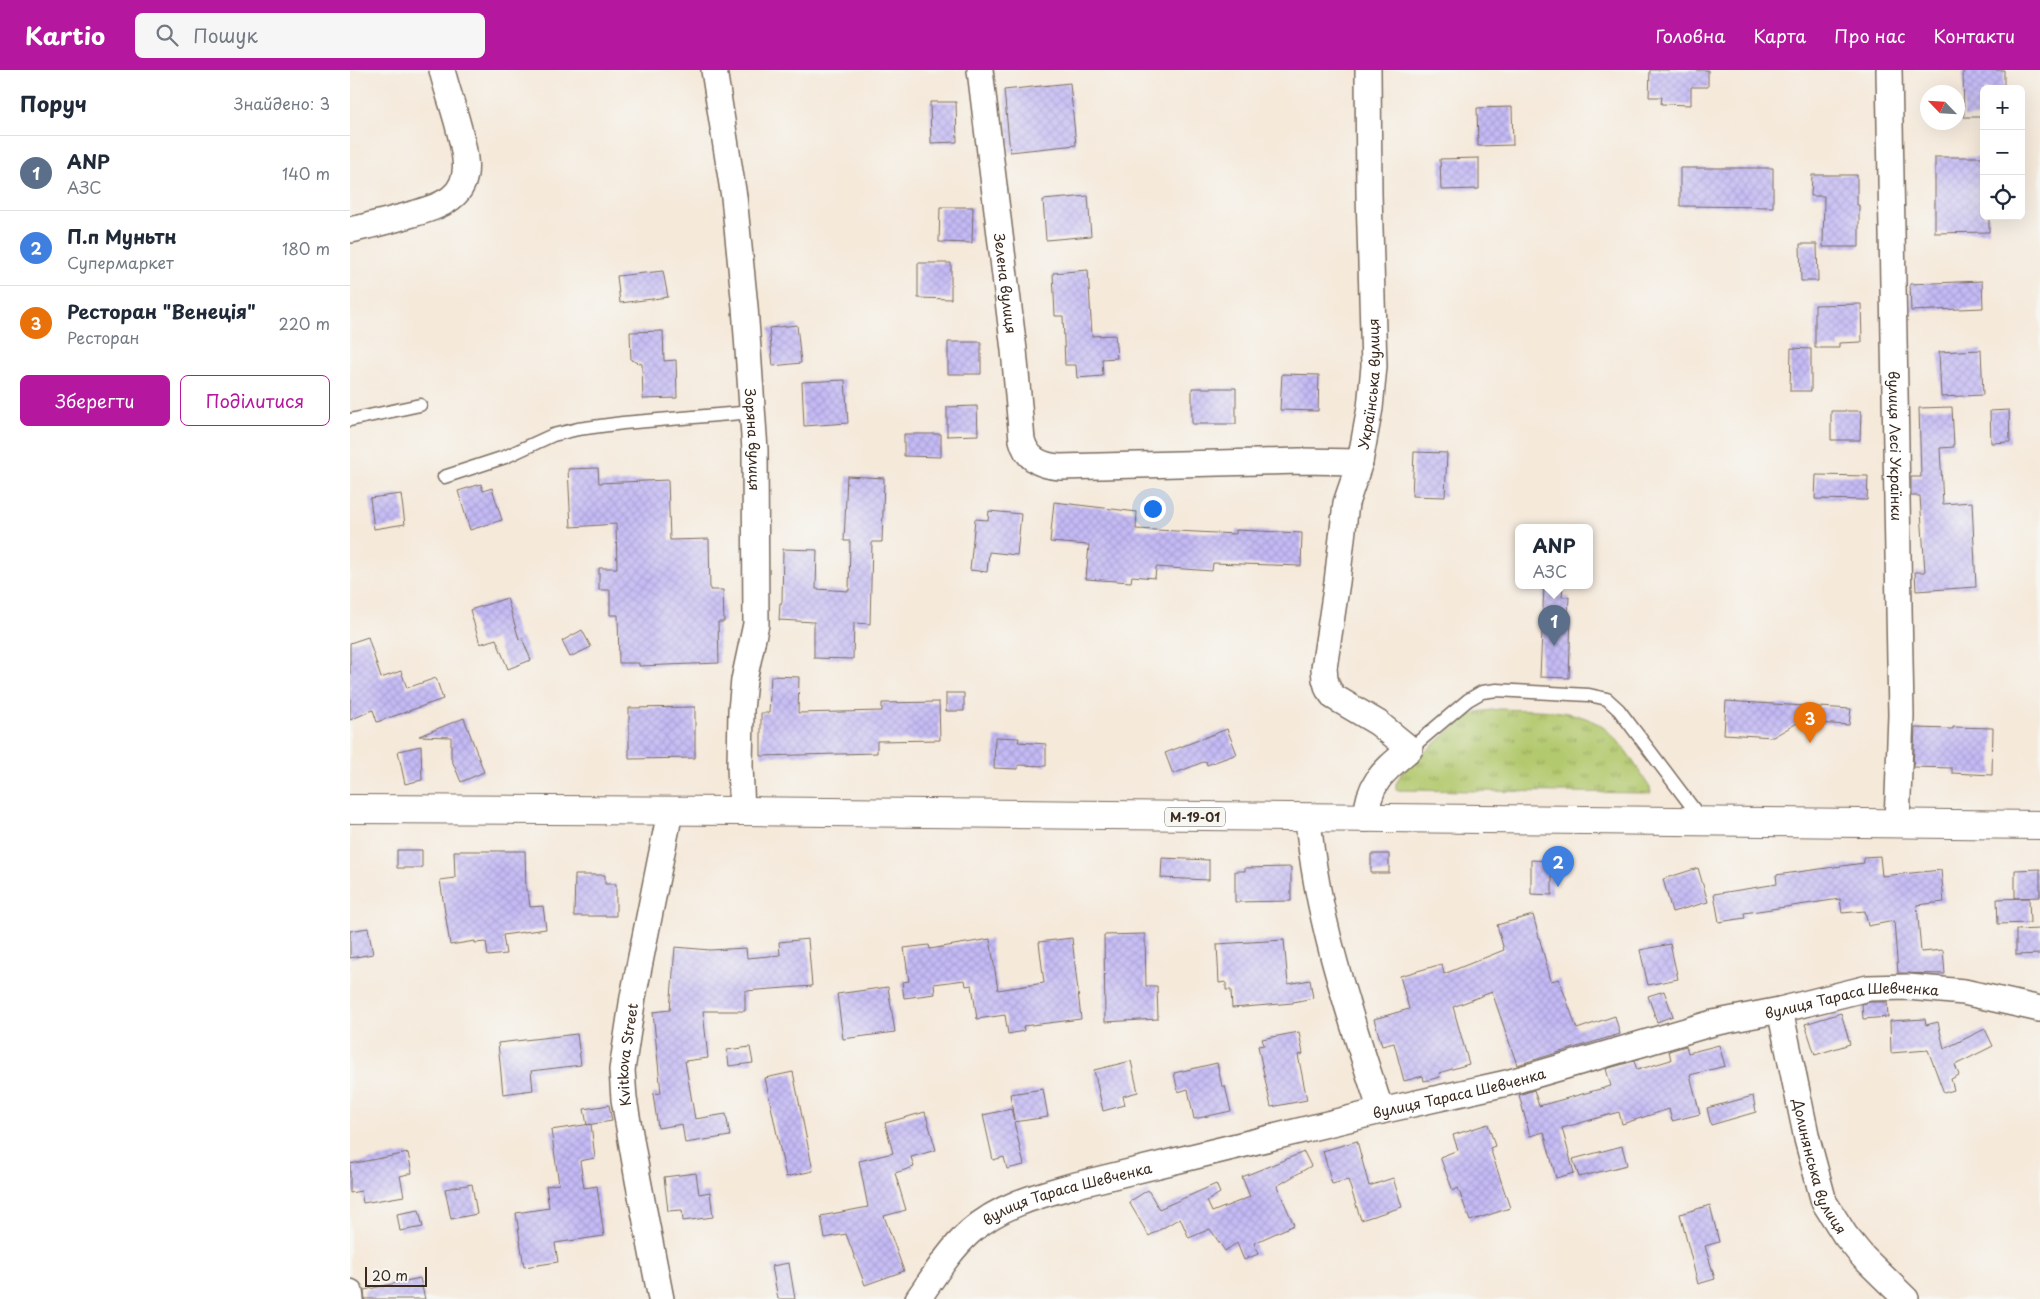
<!DOCTYPE html>
<html lang="uk">
<meta charset="utf-8">
<style>
body{margin:0;font-family:"Playpen Sans",sans-serif;background:#f6f6f7;color:#1f2937}
.controls{position:absolute;right:15px;top:15px;display:grid;overflow:hidden;border-radius:8px;box-shadow:0 5px 20px #0002}
.controls button{width:45px;height:45px;display:grid;place-items:center;padding:0;border:0;border-bottom:1px solid #e0e1e3;background:#fff;color:#1f2937;font:25px sans-serif}
.compass{position:absolute;left:1570px;top:15px;width:45px;height:45px;border-radius:50%;background:#fff;box-shadow:0 5px 20px #0002;rotate:295deg}
.scale{position:absolute;left:15px;bottom:12px;width:62px;box-sizing:border-box;padding-left:5px;border:2px solid #3b2a1e;border-top:0;font-size:14px;line-height:18px;white-space:nowrap;color:#3b2a1e;-webkit-text-stroke:4px #f6f6f2;paint-order:stroke}
.you{position:absolute;left:802px;top:438px;width:18px;height:18px;margin:-12px;border:4px solid #fff;border-radius:50%;background:#1a73e8;box-shadow:0 0 0 8px #1a73e833}
.badge{display:grid;place-items:center;width:32px;height:32px;border-radius:50%;background:#b5179e;color:#fff;font-size:16px;font-weight:700}
.pin{position:absolute;translate:-50% -41px;filter:drop-shadow(0 1px 2px #0008)}
.pin::after{content:'';position:absolute;top:26px;width:18px;height:15px;background:inherit;clip-path:polygon(0 0,100% 0,50% 100%)}
.popup{position:absolute;left:1165px;top:454px;width:78px;height:65px;box-sizing:border-box;display:grid;place-content:center;border-radius:8px;background:#fff;filter:drop-shadow(0 1px 4px #0005);font-size:16px;white-space:nowrap;color:#747a83}
.popup b{font-size:19px;color:#1f2937}
.popup::after{content:'';position:absolute;left:50%;top:100%;margin-left:-10px;border:10px solid transparent;border-top-color:#fff}
.list{margin:0;padding:0;list-style:none}
h2{display:flex;justify-content:space-between;align-items:center;height:65px;margin:0;padding:0 20px;font-size:21px}
h2 small{font-size:16px;font-weight:400;color:#747a83}
.list li{display:grid;grid-template-columns:32px 1fr auto;gap:15px;align-items:center;box-sizing:border-box;height:75px;padding:0 20px;border-top:1px solid #e0e1e3}
.list b{display:block;font-size:19px;white-space:nowrap}
.list p{margin:0;font-size:16px;white-space:nowrap;color:#747a83}
.list em{font-size:16px;font-style:normal;color:#747a83}
.actions{display:flex;gap:10px;padding:15px 20px}
.actions a{flex:1;padding:11px 0;border:1px solid #b5179e;border-radius:8px;text-align:center;font-size:18px;color:#b5179e}
.actions .main{background:#b5179e;color:#fff}
.icon{flex:none;width:28px;height:28px;fill:none;stroke:currentColor;stroke-width:2;stroke-linecap:round;stroke-linejoin:round}
.map{position:relative;flex:none;width:1690px;height:1229px;overflow:hidden}
header{display:flex;align-items:center;gap:30px;box-sizing:border-box;height:70px;padding:0 25px;background:#b5179e;color:#fff}
header strong{font-size:24px}
nav{display:flex;gap:28px;margin-inline-start:auto;font-size:18px}
.search{width:350px;height:45px;background:#f6f6f7;display:flex;align-items:center;gap:12px;box-sizing:border-box;padding:0 18px;border-radius:8px;color:#747a83;font-size:19px}
main{display:flex}
aside{flex:1;background:#fff}
.map>svg:first-child{display:block}
.grass{fill:url(#grass-tufts);stroke:#777a46}
.building{fill:url(#building-cross-hatch)}
.lines{fill:none;stroke-linecap:round;stroke-linejoin:round}
.lane-casing{stroke:#7c6d60;stroke-width:15}
.street-casing{stroke:#7c6d60;stroke-width:28}
.primary-casing{stroke:#7c6d60;stroke-width:30}
.lane{stroke:#fff;stroke-width:12}
.street{stroke:#fff;stroke-width:25}
.primary{stroke:#fff;stroke-width:28}
.labels{text-anchor:middle;dominant-baseline:central;stroke-width:4;stroke-linejoin:round;paint-order:stroke}
.shield{fill:#f6f6f2;stroke:#73675e;stroke-width:1}
.shield-label{font-size:12px;font-weight:bold;fill:#3b2a1e}
.street-label{font-size:14px;fill:#3b2a1e;stroke:#f6f6f2}
</style>
<header>
<strong>Kartio</strong>
<div class="search"><svg class="icon" aria-label="search" viewBox="0 0 24 24"><circle cx="10" cy="10" r="6"/><path d="M15 15l6 6"/></svg>Пошук</div>
<nav><a>Головна</a><a>Карта</a><a>Про нас</a><a>Контакти</a></nav>
</header>
<main>
<aside>
<h2>Поруч<small>Знайдено: 3</small></h2>
<ul class="list">
<li><span class="badge" style="background:#5c6f8a">1</span><div><b>ANP</b><p>АЗС</p></div><em>140 m</em></li>
<li><span class="badge" style="background:#3f7fe0">2</span><div><b>П.п Муньтн</b><p>Супермаркет</p></div><em>180 m</em></li>
<li><span class="badge" style="background:#e8710a">3</span><div><b>Ресторан &quot;Венеція&quot;</b><p>Ресторан</p></div><em>220 m</em></li>
</ul>
<div class="actions"><a class="main">Зберегти</a><a>Поділитися</a></div>
</aside>
<div class="map">
<svg width="1690" height="1229" viewBox="0 0 1690 1229">
<defs>
<pattern id="grass-tufts" width="24" height="20" patternUnits="userSpaceOnUse" patternTransform="scale(1.25)"><rect width="24" height="20" fill="#b3c96e"/><path d="M3 7l-1-3M5 7V3M7 7l1-3M15 17l-1-3M17 17v-4M19 17l1-3" fill="none" stroke="#93a35a"/></pattern>
<pattern id="building-cross-hatch" width="8" height="8" patternUnits="userSpaceOnUse" patternTransform="scale(1.25)"><rect width="8" height="8" fill="#c4baf5"/><path d="M0 0l8 8M0 8l8-8" fill="none" stroke="#a9a0d2"/></pattern>
</defs>
<rect width="100%" height="100%" fill="#f6f6f2"/>
<filter id="ink" filterUnits="userSpaceOnUse"><feTurbulence type="fractalNoise" baseFrequency=".02" numOctaves="2"/><feDisplacementMap in="SourceGraphic" scale="10" xChannelSelector="R" yChannelSelector="G"/><feConvolveMatrix kernelMatrix="1 2 1 2 8 2 1 2 1" color-interpolation-filters="sRGB"/></filter>
<filter id="wash" filterUnits="userSpaceOnUse"><feTurbulence type="fractalNoise" baseFrequency=".0096" numOctaves="4" result="noise"/><feDisplacementMap in="SourceGraphic" scale="20" xChannelSelector="R" yChannelSelector="G"/><feGaussianBlur stdDeviation="1.12" result="paint"/><feColorMatrix in="noise" values="0 0 0 0 0 0 0 0 0 0 0 0 0 0 0 0 0 1.4 0 .05"/><feComposite in="paint" operator="in"/></filter>
<g filter="url(#wash)">
<rect width="100%" height="100%" fill="#f5e9da"/>
<path class="grass" d="M 1150,639 C 1187,641 1233,636 1261,664 C 1277,679 1288,700 1300,718 L 1301,723 L 1046,720 L 1046,714 L 1052,702 L 1110,652 L 1127,642 Z"/>
<g id="blocks">
<path class="building" d="M 1300,0 L 1358,0 L 1358,17 L 1341,17 L 1341,35 L 1311,34 L 1312,27 L 1299,27 Z
M 1613,0 L 1654,0 L 1654,19 L 1634,19 L 1634,47 L 1614,47 Z
M 720,13 L 726,75 L 660,82 L 654,20 Z
M 580,32 L 606,32 L 607,72 L 581,73 Z
M 1162,37 L 1163,75 L 1128,76 L 1127,38 Z
M 1585,87 L 1634,87 L 1634,146 L 1639,146 L 1639,162 L 1585,163 Z
M 1129,88 L 1129,119 L 1091,120 L 1090,89 Z
M 1330,98 L 1423,98 L 1423,137 L 1330,136 Z
M 1462,105 L 1507,105 L 1507,135 L 1509,135 L 1509,177 L 1473,177 L 1474,126 L 1461,126 Z
M 738,126 L 741,166 L 696,170 L 693,130 Z
M 590,137 L 623,137 L 622,173 L 589,172 Z
M 1450,174 L 1467,174 L 1468,211 L 1451,211 Z
M 568,193 L 601,193 L 601,229 L 568,228 Z
M 738,200 L 742,266 L 765,265 L 767,288 L 752,289 L 753,306 L 727,308 L 726,295 L 715,295 L 713,246 L 705,246 L 703,203 Z
M 313,201 L 318,227 L 270,233 L 267,206 Z
M 1632,211 L 1633,238 L 1561,241 L 1560,214 Z
M 1511,234 L 1512,272 L 1489,273 L 1489,278 L 1465,278 L 1465,235 Z
M 447,255 L 451,293 L 423,296 L 419,258 Z
M 313,261 L 314,291 L 326,290 L 327,328 L 293,329 L 292,294 L 281,290 L 280,262 Z
M 598,272 L 631,272 L 631,304 L 598,304 Z
M 1441,278 L 1461,279 L 1461,321 L 1440,321 Z
M 1631,280 L 1633,325 L 1591,327 L 1589,282 Z
M 932,304 L 969,305 L 968,341 L 930,340 Z
M 495,310 L 498,353 L 454,356 L 452,312 Z
M 842,318 L 886,318 L 886,354 L 842,354 Z
M 627,336 L 628,365 L 597,366 L 597,337 Z
M 1602,337 L 1604,377 L 1590,378 L 1593,434 L 1622,432 L 1626,517 L 1566,521 L 1565,502 L 1575,502 L 1570,426 L 1561,426 L 1561,407 L 1571,407 L 1569,338 Z
M 1659,340 L 1660,372 L 1641,373 L 1640,341 Z
M 1481,341 L 1511,341 L 1510,370 L 1481,370 Z
M 554,364 L 591,364 L 591,387 L 554,386 Z
M 1064,382 L 1097,383 L 1095,427 L 1062,426 Z
M 248,398 L 249,413 L 318,410 L 320,470 L 359,469 L 360,520 L 373,520 L 374,552 L 368,552 L 369,593 L 289,596 L 289,593 L 269,593 L 268,545 L 260,545 L 260,520 L 249,520 L 249,498 L 267,498 L 266,454 L 221,457 L 218,399 Z
M 1466,405 L 1518,406 L 1517,430 L 1465,429 Z
M 497,406 L 534,408 L 532,472 L 522,472 L 520,554 L 504,553 L 503,589 L 464,588 L 464,552 L 429,550 L 430,533 L 432,533 L 433,479 L 467,480 L 466,519 L 499,521 L 500,471 L 494,471 Z
M 131,414 L 133,421 L 142,418 L 152,450 L 120,460 L 108,421 Z
M 51,424 L 55,454 L 24,459 L 20,428 Z
M 704,432 L 787,442 L 786,459 L 886,464 L 886,460 L 952,463 L 951,496 L 863,493 L 862,501 L 806,497 L 805,508 L 782,506 L 781,512 L 736,509 L 739,475 L 700,472 Z
M 639,441 L 671,444 L 667,485 L 639,482 L 637,502 L 620,500 L 625,449 L 638,450 Z
M 1194,515 L 1213,515 L 1212,527 L 1219,527 L 1218,545 L 1221,545 L 1219,608 L 1190,607 Z
M 157,528 L 169,569 L 172,568 L 181,590 L 158,599 L 146,569 L 130,574 L 120,540 Z
M 232,560 L 241,577 L 220,587 L 212,571 Z
M 18,567 L 31,608 L 51,601 L 57,618 L 86,608 L 93,629 L 27,652 L 23,640 L 0,650 L 0,573 Z
M 421,606 L 449,607 L 448,643 L 532,641 L 532,633 L 589,632 L 590,670 L 527,671 L 527,683 L 411,686 L 411,643 L 419,643 Z
M 596,623 L 614,623 L 614,641 L 596,641 Z
M 1376,631 L 1501,639 L 1499,655 L 1449,652 L 1423,667 L 1374,664 Z
M 345,637 L 345,688 L 279,689 L 279,638 Z
M 114,648 L 134,702 L 111,712 L 101,688 L 101,667 L 69,666 Z
M 1603,657 L 1643,658 L 1642,705 L 1602,703 L 1602,698 L 1563,697 L 1565,658 L 1603,659 Z
M 877,659 L 887,684 L 857,695 L 856,691 L 823,704 L 815,683 Z
M 645,667 L 669,668 L 668,672 L 696,674 L 696,696 L 668,695 L 668,699 L 644,698 Z
M 71,676 L 72,710 L 55,714 L 48,681 Z
M 47,780 L 72,780 L 72,798 L 47,798 Z
M 104,781 L 175,781 L 176,821 L 178,821 L 180,837 L 193,836 L 196,859 L 153,865 L 156,884 L 138,886 L 136,872 L 125,873 L 125,871 L 100,875 L 90,810 L 105,808 Z
M 1021,784 L 1039,784 L 1039,803 L 1021,803 Z
M 1530,786 L 1532,806 L 1591,800 L 1594,832 L 1567,835 L 1571,882 L 1593,880 L 1595,904 L 1548,903 L 1544,851 L 1518,856 L 1515,841 L 1492,843 L 1490,829 L 1394,843 L 1395,848 L 1369,852 L 1364,824 L 1427,814 L 1426,805 L 1514,793 L 1513,787 Z
M 812,788 L 859,790 L 859,810 L 811,808 Z
M 1181,790 L 1202,791 L 1202,825 L 1181,824 Z
M 941,797 L 941,831 L 885,832 L 885,801 L 895,801 L 895,798 Z
M 1348,798 L 1358,832 L 1322,842 L 1313,809 Z
M 1690,799 L 1690,827 L 1665,828 L 1665,800 Z
M 225,805 L 255,805 L 255,814 L 266,814 L 266,846 L 224,846 Z
M 1679,828 L 1680,853 L 1648,854 L 1647,829 Z
M 1183,845 L 1201,911 L 1209,909 L 1227,959 L 1265,946 L 1270,964 L 1167,995 L 1142,922 L 1103,937 L 1119,994 L 1089,1003 L 1090,1007 L 1074,1011 L 1073,1006 L 1054,1011 L 1044,973 L 1032,976 L 1024,949 L 1059,939 L 1050,906 L 1092,894 L 1094,904 L 1154,880 L 1147,855 Z
M 18,858 L 23,884 L 0,888 L 0,861 Z
M 1690,859 L 1690,884 L 1666,885 L 1666,860 Z
M 795,864 L 796,916 L 807,916 L 808,949 L 755,952 L 754,865 Z
M 722,868 L 731,949 L 673,956 L 674,961 L 658,964 L 655,945 L 627,949 L 622,915 L 616,916 L 615,910 L 584,914 L 585,924 L 554,928 L 552,912 L 559,911 L 554,878 L 579,875 L 580,879 L 640,869 L 648,920 L 694,913 L 689,872 Z
M 458,869 L 462,916 L 395,921 L 395,941 L 353,941 L 358,988 L 335,991 L 345,1049 L 376,1044 L 380,1066 L 335,1073 L 332,1054 L 308,1058 L 303,1024 L 311,1023 L 303,942 L 320,940 L 325,877 L 360,880 L 396,878 L 397,888 L 430,885 L 429,872 Z
M 934,870 L 938,914 L 960,910 L 963,928 L 943,932 L 943,933 L 882,938 L 881,920 L 876,920 L 876,912 L 869,913 L 867,874 Z
M 1320,874 L 1328,909 L 1298,915 L 1290,880 Z
M 538,917 L 545,962 L 493,969 L 487,924 Z
M 1314,921 L 1323,946 L 1307,952 L 1298,926 Z
M 1520,932 L 1537,932 L 1538,947 L 1513,949 L 1512,934 Z
M 1491,943 L 1500,974 L 1465,985 L 1455,954 Z
M 1575,949 L 1576,955 L 1588,952 L 1594,979 L 1635,959 L 1643,976 L 1605,995 L 1609,1005 L 1601,1009 L 1604,1020 L 1594,1023 L 1578,980 L 1541,983 L 1540,951 Z
M 949,962 L 953,984 L 948,985 L 957,1030 L 921,1037 L 908,976 L 914,975 L 912,969 Z
M 227,964 L 231,995 L 181,1001 L 183,1020 L 153,1024 L 148,973 Z
M 1369,975 L 1375,996 L 1340,1005 L 1350,1044 L 1322,1051 L 1319,1039 L 1272,1054 L 1269,1042 L 1212,1058 L 1224,1103 L 1206,1108 L 1194,1062 L 1180,1066 L 1169,1025 L 1184,1020 L 1189,1036 L 1261,1016 L 1256,999 L 1284,991 L 1287,1000 L 1321,990 L 1319,981 L 1336,976 L 1338,983 Z
M 400,977 L 403,993 L 379,996 L 377,980 Z
M 781,991 L 788,1022 L 773,1026 L 775,1035 L 753,1041 L 744,1000 Z
M 867,993 L 872,1016 L 875,1016 L 881,1041 L 844,1049 L 838,1019 L 828,1022 L 824,1003 Z
M 443,1002 L 463,1101 L 436,1107 L 415,1008 Z
M 693,1019 L 698,1047 L 664,1052 L 674,1095 L 657,1099 L 654,1087 L 643,1090 L 633,1045 L 661,1039 L 664,1050 L 660,1024 Z
M 1403,1026 L 1406,1042 L 1361,1055 L 1357,1038 Z
M 259,1035 L 262,1051 L 237,1055 L 234,1039 Z
M 575,1042 L 586,1080 L 561,1087 L 564,1097 L 545,1103 L 556,1140 L 534,1146 L 554,1201 L 515,1215 L 496,1164 L 475,1168 L 471,1146 L 518,1137 L 509,1091 L 543,1083 L 535,1053 Z
M 241,1054 L 245,1088 L 230,1091 L 234,1118 L 247,1116 L 254,1166 L 205,1173 L 208,1192 L 174,1197 L 166,1143 L 199,1138 L 196,1116 L 209,1114 L 201,1060 Z
M 1138,1054 L 1145,1076 L 1140,1078 L 1160,1138 L 1120,1151 L 1108,1118 L 1103,1121 L 1090,1087 L 1108,1080 L 1103,1065 Z
M 1007,1071 L 1019,1116 L 1043,1108 L 1052,1137 L 1011,1150 L 998,1110 L 982,1114 L 973,1081 Z
M 1272,1076 L 1277,1095 L 1229,1107 L 1223,1089 Z
M 954,1082 L 961,1096 L 927,1116 L 944,1155 L 904,1173 L 908,1184 L 894,1190 L 887,1173 L 875,1181 L 860,1159 L 839,1168 L 830,1148 L 799,1166 L 779,1132 L 798,1120 L 809,1139 L 866,1114 L 870,1123 L 857,1131 L 862,1142 L 900,1127 L 892,1107 Z
M 58,1083 L 62,1103 L 50,1106 L 54,1126 L 13,1133 L 11,1121 L 0,1123 L 0,1094 Z
M 346,1103 L 349,1124 L 360,1122 L 363,1147 L 333,1151 L 332,1140 L 318,1141 L 314,1107 Z
M 122,1114 L 127,1144 L 101,1149 L 95,1119 Z
M 1360,1135 L 1369,1172 L 1355,1176 L 1365,1209 L 1348,1214 L 1330,1144 Z
M 69,1140 L 73,1157 L 50,1161 L 47,1144 Z
M 439,1193 L 445,1229 L 428,1229 L 422,1196 Z
M 70,1208 L 75,1229 L 15,1229 L 14,1220 Z"/>
</g>
</g>
<g filter="url(#ink)">
<use href="#blocks" fill-opacity="0" stroke="#7c6d60" stroke-width="1"/>
<g class="lines">
<defs>
<path id="lane" d="M 0,350 L 70,335
M 94,407 L 155,387 L 203,365 L 228,359 L 273,353 L 403,342
M 1060,679 L 1118,630 L 1132,622 L 1147,620 L 1239,625 L 1257,629 L 1269,640 L 1352,750"/>
<g id="street">
<path id="s1" d="M 364,0 L 384,127 L 395,237 L 405,380 L 406,554 L 394,610 L 391,640 L 390,696 L 392,741"/>
<path id="s2" d="M 630,0 L 664,280 L 672,370 C 677,389 691,396 710,397 L 950,391 L 1010,392 L 1020,338 L 1024,296 L 1019,124 L 1018,0"/>
<path id="s3" d="M 1539,0 L 1551,645 L 1547,753"/>
<path d="M 0,160 C 19,156 37,151 56,146 C 87,137 120,130 115,89 C 112,59 99,29 92,0"/>
<path d="M 1010,392 L 996,433 L 987,512 L 974,598 L 975,609 L 978,619 L 984,627 L 1028,653 L 1060,679 C 1034,701 1018,712 1016,749"/>
<path d="M 958,748 C 966,848 1000,946 1031,1041"/>
<path id="s4" d="M 1430,940 L 1457,1069 L 1474,1132 L 1495,1165 L 1513,1187 L 1556,1229"/>
<path d="M 0,1222 L 1,1229"/>
<path id="s5" d="M 311,1229 L 288,1110 L 274,1029 L 272,1000 L 283,927 L 320,742"/>
<path id="s6" d="M 568,1229 C 584,1206 599,1181 620,1162 C 649,1136 686,1126 722,1116 L 1031,1041 L 1157,1013 L 1363,953 L 1430,940 L 1518,918 L 1558,917 L 1614,922 L 1690,939"/>
</g>
<path id="primary" d="M 0,739 L 392,741 L 1690,755"/>
</defs>
<use href="#lane" class="lane-casing"/>
<use href="#street" class="street-casing"/>
<use href="#primary" class="primary-casing"/>
<use href="#lane" class="lane"/>
<use href="#street" class="street"/>
<use href="#primary" class="primary"/>
</g>
</g>
<g class="labels">
<rect class="shield" x="815" y="737.5" width="60" height="19" rx="4"/>
<g class="shield-label">
<text x="845" y="747">М-19-01</text>
</g>
<g class="street-label">
<text stroke="none"><textPath href="#s2" startOffset="215">Зелена вулиця</textPath></text>
<text stroke="none"><textPath href="#s2" startOffset="802">Українська вулиця</textPath></text>
<text stroke="none"><textPath href="#s1" startOffset="372">Зоряна вулиця</textPath></text>
<text stroke="none"><textPath href="#s3" startOffset="376">вулиця Лесі Українки</textPath></text>
<text stroke="none"><textPath href="#s6" startOffset="1001">вулиця Тараса Шевченка</textPath></text>
<text stroke="none"><textPath href="#s5" startOffset="248">Kvitkova Street</textPath></text>
<text stroke="none"><textPath href="#s6" startOffset="596">вулиця Тараса Шевченка</textPath></text>
<text stroke="none"><textPath href="#s4" startOffset="162">Долинянська вулиця</textPath></text>
<text stroke="none"><textPath href="#s6" startOffset="191">вулиця Тараса Шевченка</textPath></text>
</g>
</g>
</svg>
<div class="controls">
<button>+</button>
<button>−</button>
<button><svg class="icon" aria-label="locate" viewBox="0 0 24 24"><circle cx="12" cy="12" r="6"/><path d="M12 2v4M12 18v4M2 12h4M18 12h4"/></svg></button>
</div>
<svg class="compass" viewBox="-18 -18 36 36"><path d="M0-13l5 13h-10z" fill="#e53935"/><path d="M0 13l5-13h-10z" fill="#747a83"/></svg>
<div class="scale">20 m</div>
<div class="you"></div>
<div class="pin badge" style="left:1204px;top:576px;background:#5c6f8a">1</div>
<div class="popup"><b>ANP</b>АЗС</div>
<div class="pin badge" style="left:1208px;top:817px;background:#3f7fe0">2</div>
<div class="pin badge" style="left:1460px;top:673px;background:#e8710a">3</div>
</div>
</main>
